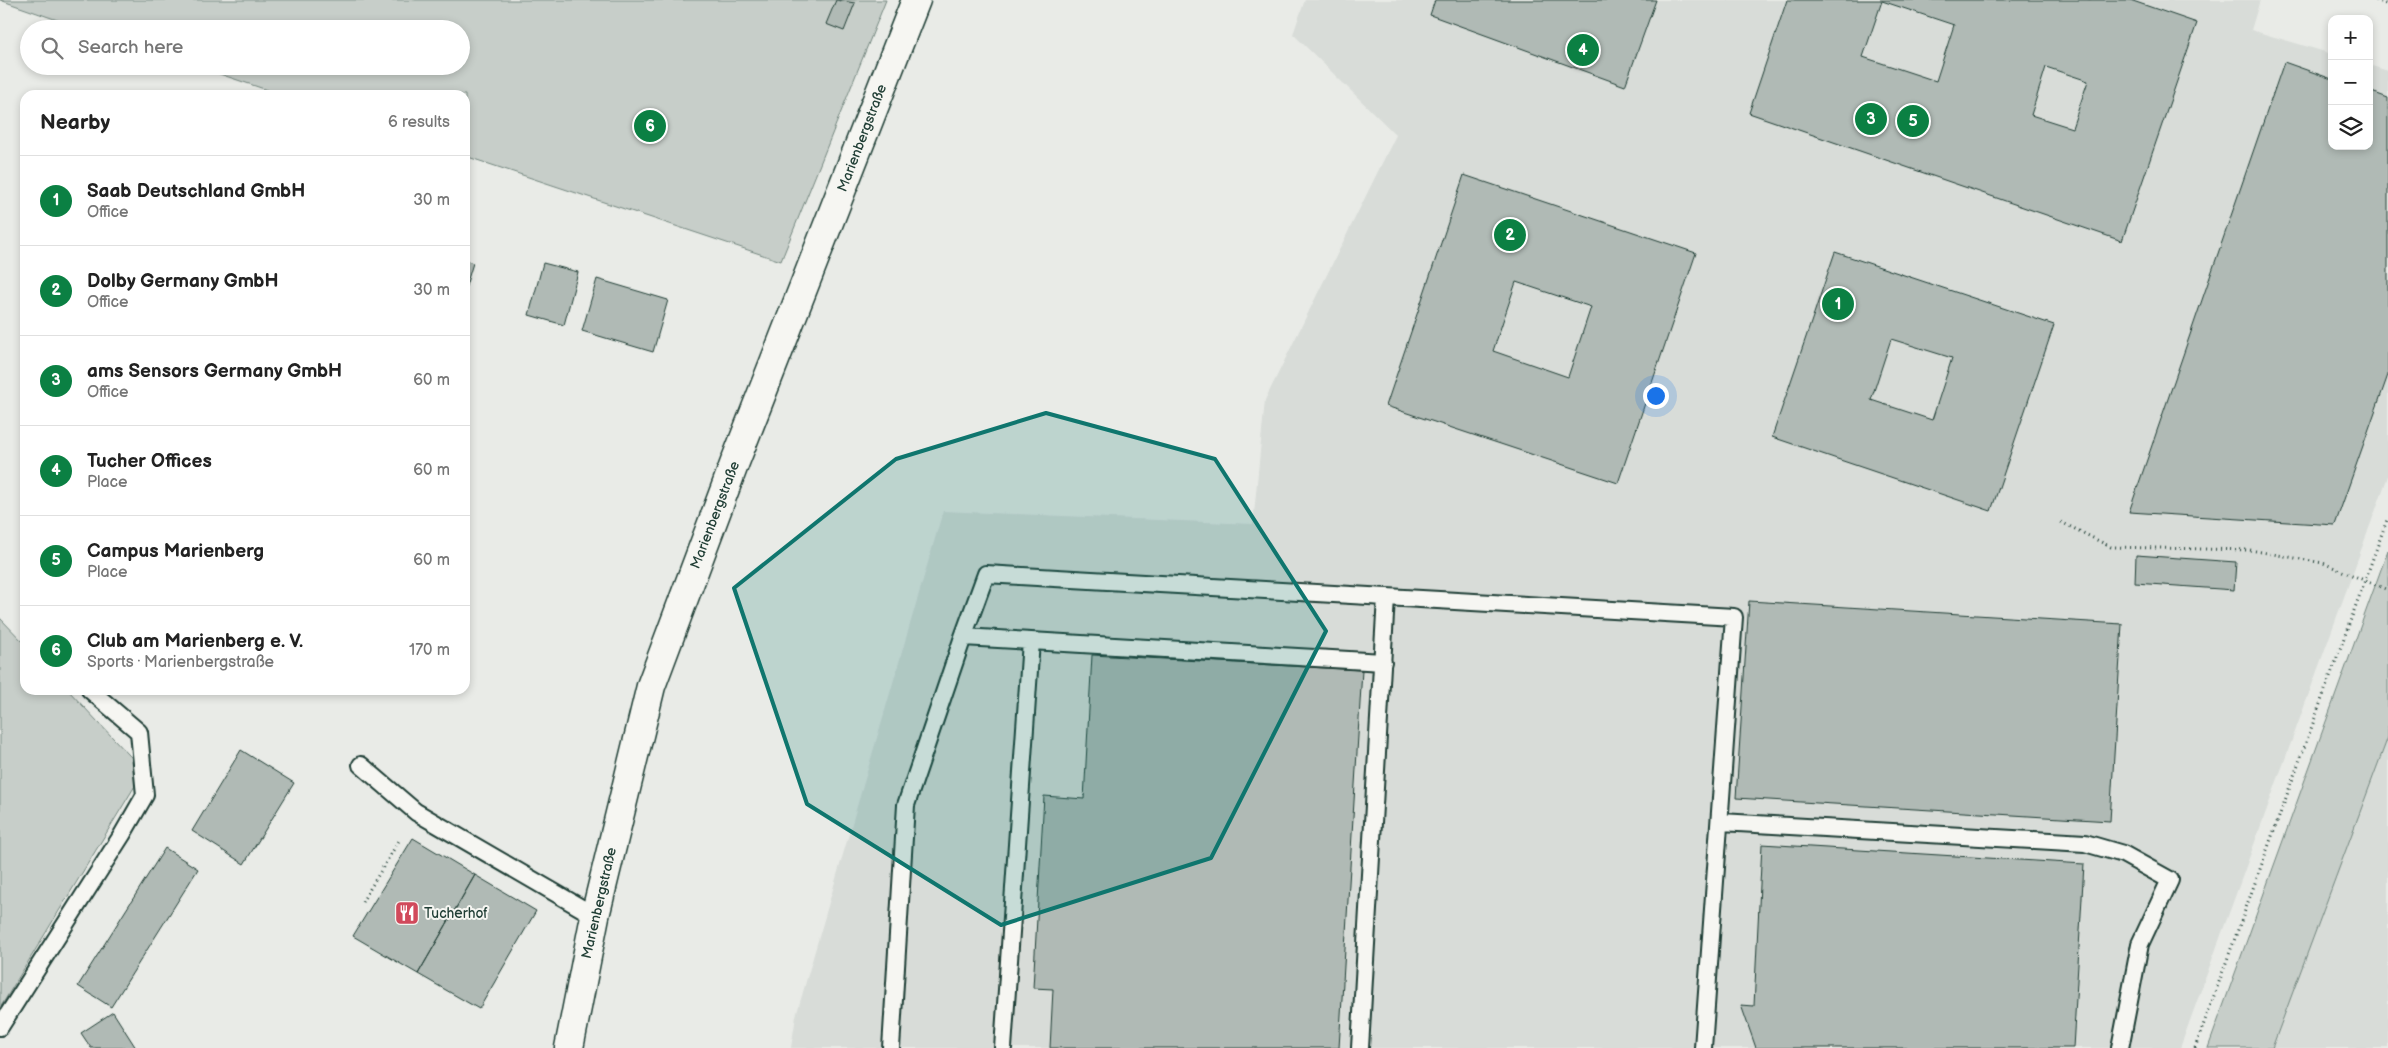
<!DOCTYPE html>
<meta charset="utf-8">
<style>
body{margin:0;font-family:"Balsamiq Sans",sans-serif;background:#f2f2f2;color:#222}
.controls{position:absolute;right:15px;top:15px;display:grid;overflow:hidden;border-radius:10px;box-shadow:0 2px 8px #0003}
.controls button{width:45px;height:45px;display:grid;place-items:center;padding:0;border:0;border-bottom:1px solid #e0e0e0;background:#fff;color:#222;font:25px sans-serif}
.you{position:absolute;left:1655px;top:395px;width:18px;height:18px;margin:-12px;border:4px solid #fff;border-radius:50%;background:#1a73e8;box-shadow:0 0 0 8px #1a73e833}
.badge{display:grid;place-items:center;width:32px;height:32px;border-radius:50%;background:#0b8043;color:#fff;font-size:16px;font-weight:700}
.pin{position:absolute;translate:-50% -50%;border:2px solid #fff;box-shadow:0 1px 5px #0006}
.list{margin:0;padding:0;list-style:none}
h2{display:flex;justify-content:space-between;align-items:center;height:65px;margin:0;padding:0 20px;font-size:21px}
h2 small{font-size:16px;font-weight:400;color:#767676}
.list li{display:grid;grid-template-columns:32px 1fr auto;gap:15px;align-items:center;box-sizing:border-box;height:90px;padding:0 20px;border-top:1px solid #e0e0e0}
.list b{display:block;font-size:19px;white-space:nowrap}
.list p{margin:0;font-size:16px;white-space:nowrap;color:#767676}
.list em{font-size:16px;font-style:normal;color:#767676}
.icon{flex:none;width:28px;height:28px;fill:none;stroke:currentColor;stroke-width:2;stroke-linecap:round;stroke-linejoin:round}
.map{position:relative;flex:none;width:2388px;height:1048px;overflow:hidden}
.search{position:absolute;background:#fff;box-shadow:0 2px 8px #0003;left:20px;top:20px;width:450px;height:55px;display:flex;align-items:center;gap:12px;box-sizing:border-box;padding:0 18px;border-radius:28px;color:#767676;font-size:19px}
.panel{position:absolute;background:#fff;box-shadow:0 2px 8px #0003;left:20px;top:90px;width:450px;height:605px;border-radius:15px}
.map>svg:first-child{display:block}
.built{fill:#d8dcd8}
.green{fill:#c7cec9;stroke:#73867e}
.building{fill:#b0bab5;stroke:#1f3d34;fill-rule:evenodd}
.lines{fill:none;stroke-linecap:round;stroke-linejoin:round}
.lane-casing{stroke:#1f3d34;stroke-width:20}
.street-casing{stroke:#1f3d34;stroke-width:31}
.path{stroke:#1f3d34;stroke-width:3;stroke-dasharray:1 4;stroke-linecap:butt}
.lane{stroke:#f6f6f2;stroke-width:16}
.street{stroke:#f6f6f2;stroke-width:28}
.marked{fill:#0f766e;fill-opacity:0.2;stroke:#0f766e;stroke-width:4;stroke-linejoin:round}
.labels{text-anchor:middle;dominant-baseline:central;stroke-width:4;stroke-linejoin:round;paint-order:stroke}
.street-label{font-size:14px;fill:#1f3d34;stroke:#f6f6f2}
.poi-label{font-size:14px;fill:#1f3d34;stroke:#f6f6f2;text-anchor:start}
</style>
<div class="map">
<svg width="2388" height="1048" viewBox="0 0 2388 1048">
<rect width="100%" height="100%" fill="#e9ebe7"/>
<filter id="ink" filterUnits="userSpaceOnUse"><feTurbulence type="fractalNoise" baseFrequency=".02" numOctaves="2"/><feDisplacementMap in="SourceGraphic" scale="10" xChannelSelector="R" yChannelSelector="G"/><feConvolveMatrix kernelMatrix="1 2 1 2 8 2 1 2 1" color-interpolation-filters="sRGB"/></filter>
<g filter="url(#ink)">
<path class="built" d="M 1305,0 L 2260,0 L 2251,30 L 2332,54 L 2332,146 L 2369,146 L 2369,65 L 2388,71 L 2388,476 L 2180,1048 L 791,1048 L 796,1016 L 943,511 L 1253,524 L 1265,400 L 1396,135 L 1293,34 Z
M 2388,737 L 2388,1048 L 2272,1048 Z"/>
<path class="green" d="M 0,0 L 886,0 L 781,261 L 465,156 L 465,95 L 282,95 L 196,66 L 461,66 L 461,29 L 83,29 Z
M 2388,550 L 2388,737 L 2272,1048 L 2208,1048 Z
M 0,618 L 25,644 L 25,690 L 68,690 L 144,771 L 0,1008 Z"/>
<path class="building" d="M 836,0 L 855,3 L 844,31 L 826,24 Z
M 1435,0 L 1656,0 L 1625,86 L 1430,15 Z
M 1787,0 L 2130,0 L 2197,23 L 2122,241 L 1749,113 ZM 1882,1 L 1954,25 L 1936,81 L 1863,57 ZM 2046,67 L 2088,81 L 2072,128 L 2031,115 Z
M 2284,62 L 2332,79 L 2332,146 L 2369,146 L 2369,91 L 2388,98 L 2388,375 L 2335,525 L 2129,512 Z
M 1464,175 L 1696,253 L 1618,483 L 1386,406 ZM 1516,282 L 1591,307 L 1568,377 L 1493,351 Z
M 1835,252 L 2054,325 L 1991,511 L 1772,437 ZM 1891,339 L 1952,358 L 1932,420 L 1871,400 Z
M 465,260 L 473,263 L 465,289 Z
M 543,263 L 578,272 L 564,325 L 529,315 Z
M 597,279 L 668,300 L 653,352 L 582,331 Z
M 2136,555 L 2236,562 L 2234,590 L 2135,583 Z
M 1749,601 L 2122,624 L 2110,821 L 1736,798 Z
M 1092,655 L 1362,670 L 1339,1048 L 1050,1048 L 1053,989 L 1033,988 L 1044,796 L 1084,799 Z
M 241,750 L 294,783 L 244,864 L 192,831 Z
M 413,838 L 475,875 L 418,974 L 353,936 Z
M 1762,844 L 2084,864 L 2073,1048 L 1756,1048 L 1741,1005 L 1754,1006 Z
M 165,848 L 198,869 L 111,1007 L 78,986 Z
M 475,875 L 536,911 L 479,1009 L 418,974 Z
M 113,1012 L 136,1048 L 91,1048 L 81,1033 Z"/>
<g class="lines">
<defs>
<path id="lane" d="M 963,637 L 986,574 L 1734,617 L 1703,1048
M 1031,641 L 1383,662
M 361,765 L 416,812 L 595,916
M 1721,822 L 2085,843 L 2123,854 L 2170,880 L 2140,944 L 2120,1048
M 0,1027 L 122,835 L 145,795 L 139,732 L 90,690
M 891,1048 L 906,805 L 963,637 L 1031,641 L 1003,1048
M 1360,1048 L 1386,597"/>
<path id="street" d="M 569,1048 L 595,916 L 651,686 L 735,462 L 916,0"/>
</defs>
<use href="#lane" class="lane-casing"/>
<use href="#street" class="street-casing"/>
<path class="path" d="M 2375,0 L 2388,5
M 2061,522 L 2111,547 L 2250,550 L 2323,563 L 2388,590
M 362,902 L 400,839
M 2195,1048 L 2388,517"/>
<use href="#lane" class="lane"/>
<use href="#street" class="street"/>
</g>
</g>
<path class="marked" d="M 1046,413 L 1215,459 L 1326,631 L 1211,858 L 1001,925 L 807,804 L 734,588 L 896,459 Z"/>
<defs>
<symbol id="restaurant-square" viewBox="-11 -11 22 22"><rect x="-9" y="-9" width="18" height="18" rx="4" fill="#d1495b" stroke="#f6f6f2"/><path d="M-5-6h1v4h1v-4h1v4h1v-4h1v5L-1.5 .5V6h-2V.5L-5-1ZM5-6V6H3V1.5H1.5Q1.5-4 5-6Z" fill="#fff"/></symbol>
</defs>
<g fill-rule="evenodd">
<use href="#restaurant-square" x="393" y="899" width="28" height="28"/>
</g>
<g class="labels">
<g class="street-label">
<text transform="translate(862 138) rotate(-69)">Marienbergstraße</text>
<text transform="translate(715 515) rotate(-69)">Marienbergstraße</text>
<text transform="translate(599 903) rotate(-77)">Marienbergstraße</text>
</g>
<g class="poi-label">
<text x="424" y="913">Tucherhof</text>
</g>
</g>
</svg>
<div class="controls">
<button>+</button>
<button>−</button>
<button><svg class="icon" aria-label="layers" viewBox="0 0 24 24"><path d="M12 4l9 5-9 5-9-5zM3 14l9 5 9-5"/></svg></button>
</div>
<div class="you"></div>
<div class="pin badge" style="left:1838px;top:304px">1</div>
<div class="pin badge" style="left:1510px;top:235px">2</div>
<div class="pin badge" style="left:1871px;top:119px">3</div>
<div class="pin badge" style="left:1583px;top:50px">4</div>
<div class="pin badge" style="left:1913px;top:121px">5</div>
<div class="pin badge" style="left:650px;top:126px">6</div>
<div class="search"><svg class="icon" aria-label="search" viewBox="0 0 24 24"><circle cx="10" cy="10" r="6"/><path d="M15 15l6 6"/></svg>Search here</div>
<section class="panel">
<h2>Nearby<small>6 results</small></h2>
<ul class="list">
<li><span class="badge">1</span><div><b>Saab Deutschland GmbH</b><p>Office</p></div><em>30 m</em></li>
<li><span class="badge">2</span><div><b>Dolby Germany GmbH</b><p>Office</p></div><em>30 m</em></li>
<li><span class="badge">3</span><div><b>ams Sensors Germany GmbH</b><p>Office</p></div><em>60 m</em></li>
<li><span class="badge">4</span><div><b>Tucher Offices</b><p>Place</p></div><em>60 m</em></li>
<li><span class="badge">5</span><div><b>Campus Marienberg</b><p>Place</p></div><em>60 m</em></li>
<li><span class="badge">6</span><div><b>Club am Marienberg e. V.</b><p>Sports · Marienbergstraße</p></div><em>170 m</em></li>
</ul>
</section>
</div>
